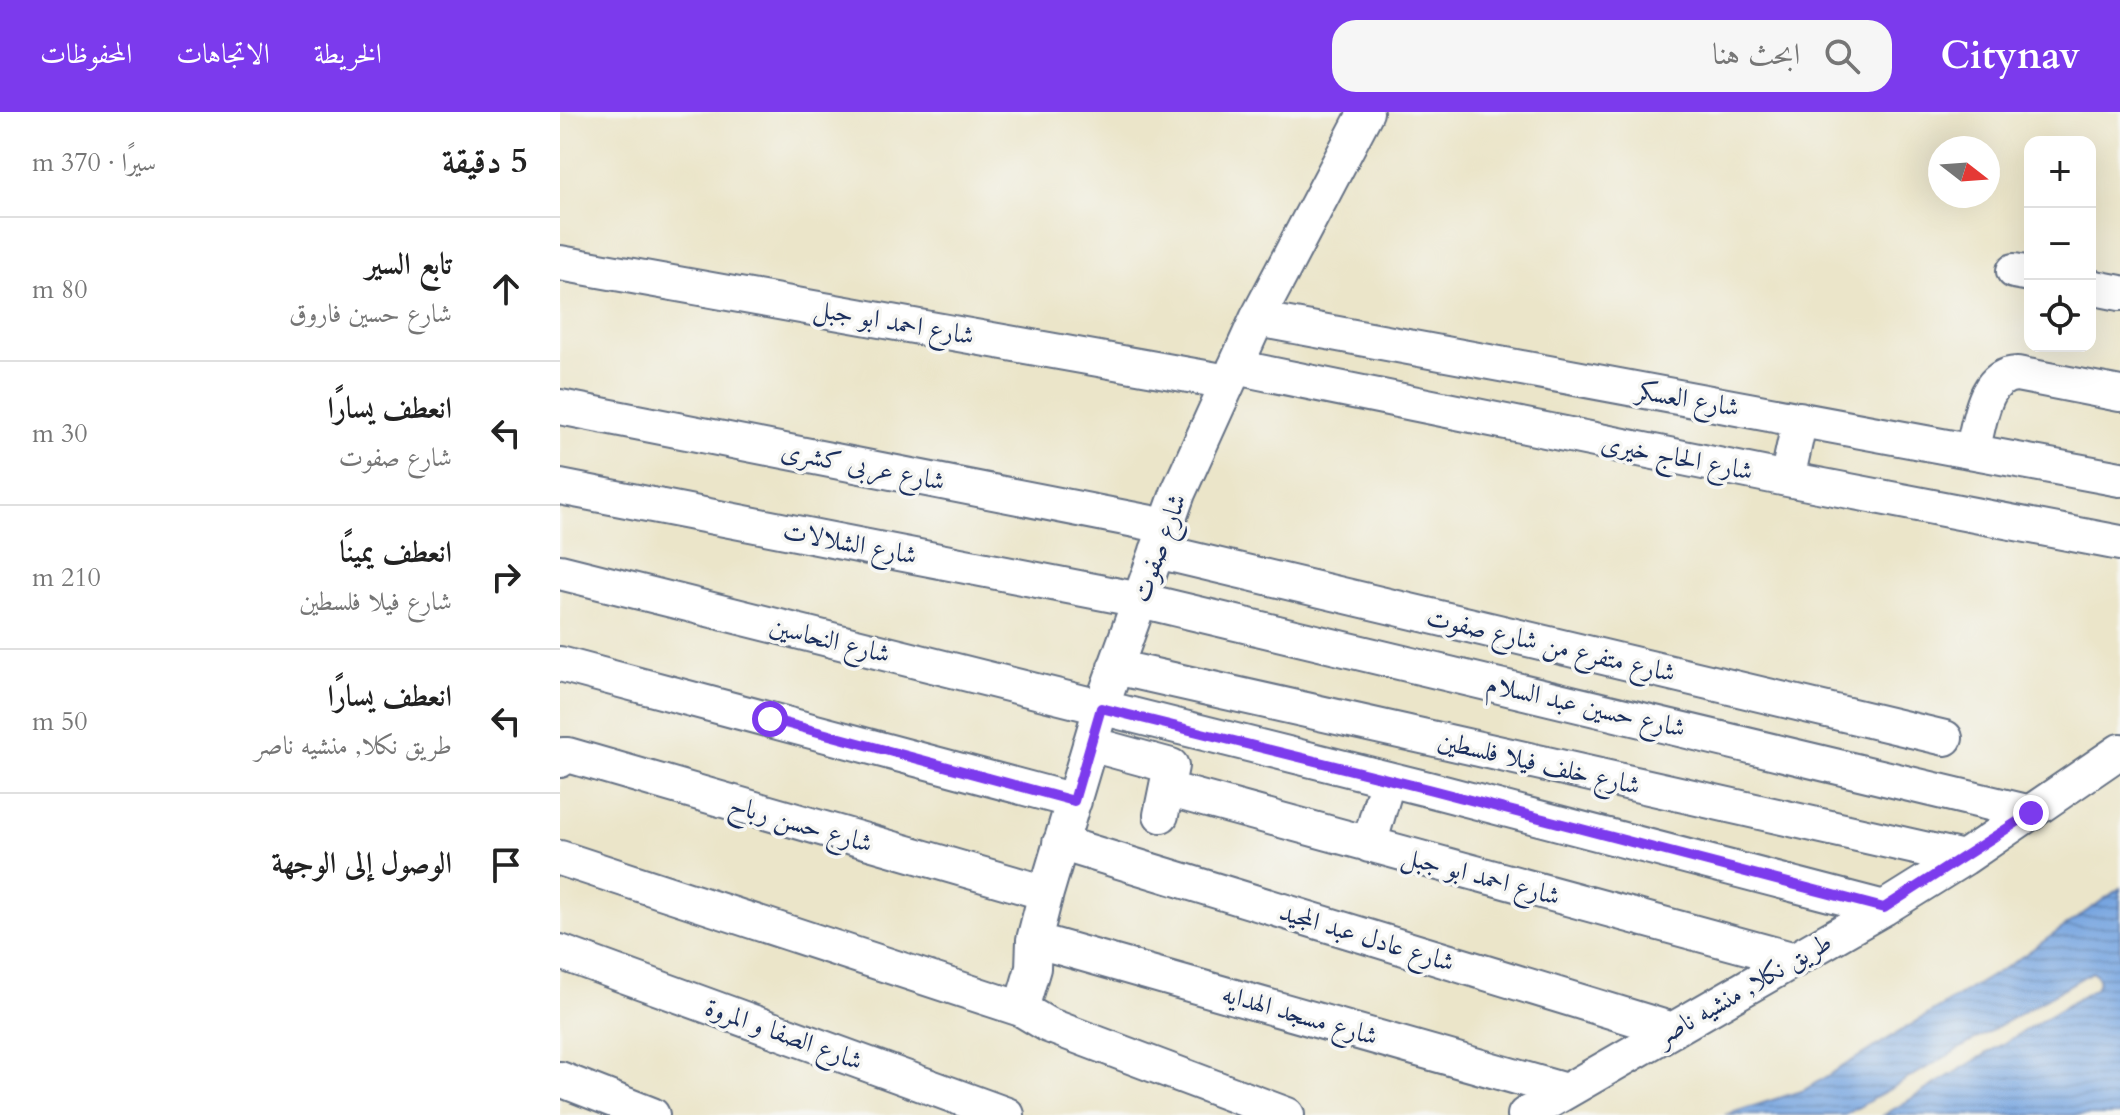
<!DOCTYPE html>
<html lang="ar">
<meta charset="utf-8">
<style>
body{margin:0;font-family:Cardo,Amiri,serif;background:#f6f6f6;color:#222;direction:rtl}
.controls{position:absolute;right:24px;top:24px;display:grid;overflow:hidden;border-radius:16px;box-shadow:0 8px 32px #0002}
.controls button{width:72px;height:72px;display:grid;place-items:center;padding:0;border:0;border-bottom:2px solid #e0e0e0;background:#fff;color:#222;font:40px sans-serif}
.compass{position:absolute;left:1368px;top:24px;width:72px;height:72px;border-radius:50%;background:#fff;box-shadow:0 8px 32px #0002;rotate:107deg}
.stop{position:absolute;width:24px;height:24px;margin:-18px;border:6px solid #7c3aed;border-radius:50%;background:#fff}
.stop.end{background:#7c3aed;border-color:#fff;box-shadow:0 2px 8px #0008}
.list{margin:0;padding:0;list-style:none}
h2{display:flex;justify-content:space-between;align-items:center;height:104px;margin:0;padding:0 32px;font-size:34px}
h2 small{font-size:26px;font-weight:400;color:#767676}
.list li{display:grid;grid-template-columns:52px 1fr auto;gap:24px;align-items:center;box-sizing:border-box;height:144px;padding:0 32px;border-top:2px solid #e0e0e0}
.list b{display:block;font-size:30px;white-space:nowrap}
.list p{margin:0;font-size:26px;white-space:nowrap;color:#767676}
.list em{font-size:26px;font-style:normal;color:#767676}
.icon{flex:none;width:44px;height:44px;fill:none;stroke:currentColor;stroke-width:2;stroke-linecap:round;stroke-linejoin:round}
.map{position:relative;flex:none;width:1560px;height:1003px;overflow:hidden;direction:ltr}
header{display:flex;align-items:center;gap:48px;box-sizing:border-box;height:112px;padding:0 40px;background:#7c3aed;color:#fff}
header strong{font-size:38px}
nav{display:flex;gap:44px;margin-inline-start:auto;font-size:28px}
.search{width:560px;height:72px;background:#f6f6f6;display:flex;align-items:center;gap:20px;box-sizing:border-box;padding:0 28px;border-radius:24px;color:#767676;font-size:30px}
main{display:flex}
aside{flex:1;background:#fff}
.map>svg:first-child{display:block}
.water{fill:url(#water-rules);stroke:#496a9f;stroke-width:2}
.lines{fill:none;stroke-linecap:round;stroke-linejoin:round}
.minor-casing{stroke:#646f83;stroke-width:38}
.minor{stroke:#fff;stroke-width:34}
.route{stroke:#7c3aed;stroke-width:10}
.labels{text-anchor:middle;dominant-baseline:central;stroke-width:7;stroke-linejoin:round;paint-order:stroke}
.street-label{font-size:26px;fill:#1b2f5e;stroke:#f6f6f2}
</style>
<header>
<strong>Citynav</strong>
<div class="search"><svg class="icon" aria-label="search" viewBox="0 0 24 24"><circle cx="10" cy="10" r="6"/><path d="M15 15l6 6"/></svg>ابحث هنا</div>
<nav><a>الخريطة</a><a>الاتجاهات</a><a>المحفوظات</a></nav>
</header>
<main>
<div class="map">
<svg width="1560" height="1003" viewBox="0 0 1560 1003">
<defs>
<pattern id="water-rules" width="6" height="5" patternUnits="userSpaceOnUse" patternTransform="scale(2)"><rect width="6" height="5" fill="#77a5e0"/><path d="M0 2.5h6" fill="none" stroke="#6187b9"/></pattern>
</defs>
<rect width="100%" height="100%" fill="#f6f6f2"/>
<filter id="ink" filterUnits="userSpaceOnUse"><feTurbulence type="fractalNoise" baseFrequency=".0125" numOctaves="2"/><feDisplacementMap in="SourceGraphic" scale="16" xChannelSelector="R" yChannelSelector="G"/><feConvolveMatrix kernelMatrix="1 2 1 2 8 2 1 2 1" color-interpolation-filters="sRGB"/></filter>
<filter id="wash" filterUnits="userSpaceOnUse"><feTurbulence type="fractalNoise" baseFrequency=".006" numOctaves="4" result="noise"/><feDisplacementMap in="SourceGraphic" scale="32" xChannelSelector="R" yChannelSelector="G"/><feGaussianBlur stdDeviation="1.8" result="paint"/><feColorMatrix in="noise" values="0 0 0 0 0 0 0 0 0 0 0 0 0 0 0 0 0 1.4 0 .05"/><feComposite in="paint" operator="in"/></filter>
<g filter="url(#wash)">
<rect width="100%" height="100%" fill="#ebe5c9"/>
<path class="water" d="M 1560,776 L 1560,1003 L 1324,1003 L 1536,876 L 1539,870 L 1537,863 L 1532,860 L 1285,1003 L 1165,1003 L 1244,978 L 1454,850 Z"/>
</g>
<g filter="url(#ink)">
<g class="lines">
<defs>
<path id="minor" d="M 0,151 L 668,270
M 1454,159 L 1470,162
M 1530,175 L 1560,181
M 697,207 L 1560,367
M 675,255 L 1227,367 L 1560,431
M 0,295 L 606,414
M 1412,339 C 1420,312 1422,263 1457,262 L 1560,282
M 1227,367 L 1240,307
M 0,375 L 580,488 L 1471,701
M 597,439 L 1385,626
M 0,460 L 868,677 L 1324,796
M 0,552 L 514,689
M 555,555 L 1404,746
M 530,632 L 611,654 L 601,703
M 0,648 L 3,643 L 8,643 L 486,781
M 607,677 L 1235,848
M 500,731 L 1113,918
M 809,733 L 828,667
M 0,746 L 461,897 L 488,913 L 727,1003
M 474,828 L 1006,979
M 0,840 L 447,1003
M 461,897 L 473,856 L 474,828 L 486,781 L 541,596 L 618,381 L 697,207 L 806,0
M 0,967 L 92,1003
M 965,1003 L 1324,796 L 1404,746 L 1560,639"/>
</defs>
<use href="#minor" class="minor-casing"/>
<use href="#minor" class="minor"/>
</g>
</g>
<g class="lines" filter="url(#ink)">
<path class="route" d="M 210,607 L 514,689 L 541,596 L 868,677 L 1324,796 L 1471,701"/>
</g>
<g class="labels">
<g class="street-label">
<text transform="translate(334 210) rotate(10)">شارع احمد ابو جبل</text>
<text transform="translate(1128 287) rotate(10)">شارع العسكر</text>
<text transform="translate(1117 345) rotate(11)">شارع الحاج خيرى</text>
<text transform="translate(303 354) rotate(11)">شارع عربى كشرى</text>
<text transform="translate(290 431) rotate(11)">شارع الشلالات</text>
<text transform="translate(599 436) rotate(-70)">شارع صفوت</text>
<text transform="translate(270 528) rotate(14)">شارع النحاسين</text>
<text transform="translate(991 533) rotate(13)">شارع متفرع من شارع صفوت</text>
<text transform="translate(1026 594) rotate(13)">شارع حسين عبد السلام</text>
<text transform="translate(979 651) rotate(13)">شارع خلف فيلا فلسطين</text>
<text transform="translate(241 712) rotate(16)">شارع حسن رباح</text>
<text transform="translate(921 764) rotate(15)">شارع احمد ابو جبل</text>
<text transform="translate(807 825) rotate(17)">شارع عادل عبد المجيد</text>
<text transform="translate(1184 877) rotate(-30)">طريق نكلا, منشيه ناصر</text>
<text transform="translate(740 903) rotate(16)">شارع مسجد الهدايه</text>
<text transform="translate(224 922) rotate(20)">شارع الصفا و المروة</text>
</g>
</g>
</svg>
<div class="controls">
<button>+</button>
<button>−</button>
<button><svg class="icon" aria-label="locate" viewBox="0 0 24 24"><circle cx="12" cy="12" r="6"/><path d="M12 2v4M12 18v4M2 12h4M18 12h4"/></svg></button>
</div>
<svg class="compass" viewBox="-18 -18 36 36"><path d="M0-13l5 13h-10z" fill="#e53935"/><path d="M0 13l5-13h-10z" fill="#767676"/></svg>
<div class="stop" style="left:210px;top:607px"></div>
<div class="stop end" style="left:1471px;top:701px"></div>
</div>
<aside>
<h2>5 دقيقة<small>سيرًا · 370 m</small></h2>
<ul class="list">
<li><svg class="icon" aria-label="ahead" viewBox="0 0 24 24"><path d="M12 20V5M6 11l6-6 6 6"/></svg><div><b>تابع السير</b><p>شارع حسين فاروق</p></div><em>80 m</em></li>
<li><svg class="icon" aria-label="left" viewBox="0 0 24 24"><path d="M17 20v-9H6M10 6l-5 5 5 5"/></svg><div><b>انعطف يسارًا</b><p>شارع صفوت</p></div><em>30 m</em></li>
<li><svg class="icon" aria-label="right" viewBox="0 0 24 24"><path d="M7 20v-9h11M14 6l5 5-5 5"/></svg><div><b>انعطف يمينًا</b><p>شارع فيلا فلسطين</p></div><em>210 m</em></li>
<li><svg class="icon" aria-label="left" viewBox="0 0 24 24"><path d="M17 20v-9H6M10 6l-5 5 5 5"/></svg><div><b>انعطف يسارًا</b><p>طريق نكلا, منشيه ناصر</p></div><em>50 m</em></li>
<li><svg class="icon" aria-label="arrive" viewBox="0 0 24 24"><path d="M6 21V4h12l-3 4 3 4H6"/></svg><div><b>الوصول إلى الوجهة</b></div></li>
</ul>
</aside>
</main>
